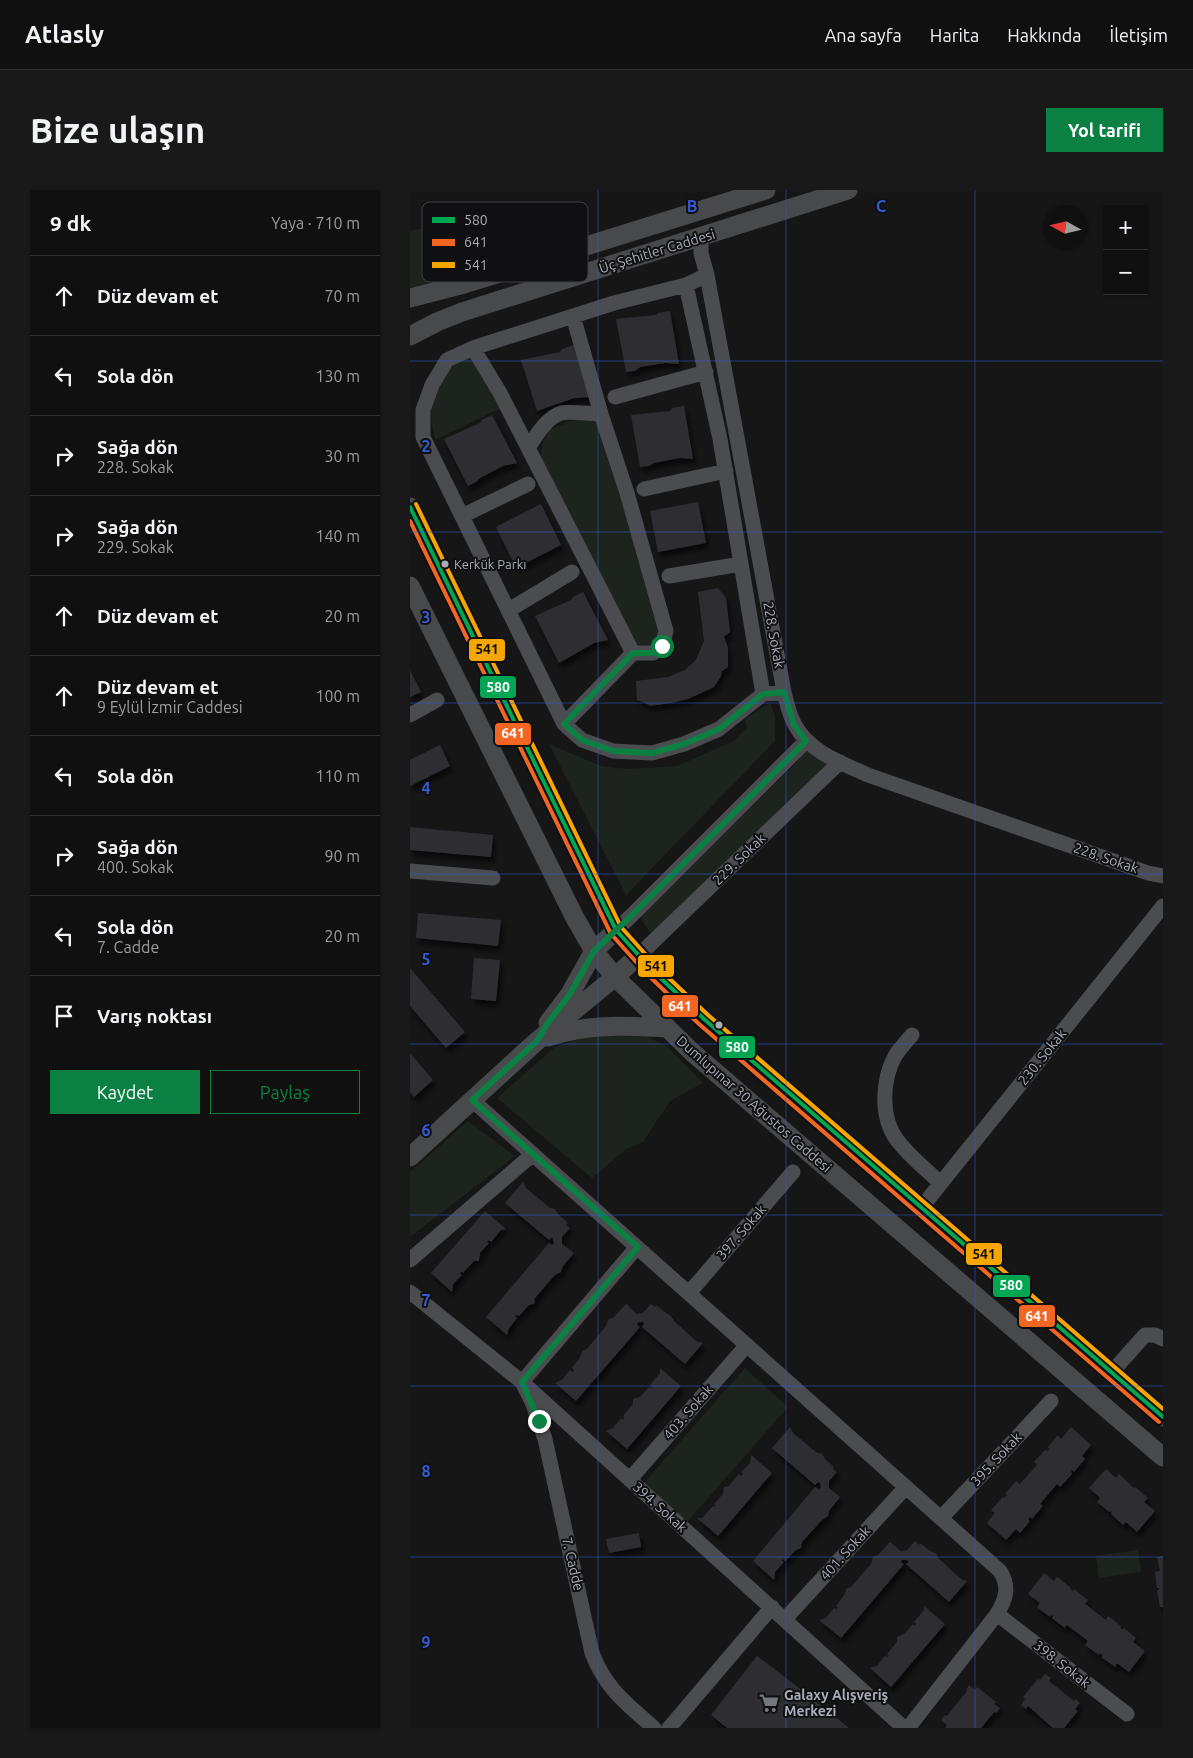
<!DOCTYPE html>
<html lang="tr">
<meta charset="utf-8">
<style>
body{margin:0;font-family:Ubuntu,sans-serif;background:#191919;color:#f1f3f6}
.controls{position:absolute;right:15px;top:15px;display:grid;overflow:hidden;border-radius:0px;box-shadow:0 1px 4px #0004}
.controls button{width:45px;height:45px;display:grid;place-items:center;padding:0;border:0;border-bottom:1px solid #303030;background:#101010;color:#f1f3f6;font:25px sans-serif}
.compass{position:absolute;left:633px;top:15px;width:45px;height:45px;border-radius:50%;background:#101010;box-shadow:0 1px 4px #0004;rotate:278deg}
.stop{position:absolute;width:15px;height:15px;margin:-11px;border:4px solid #0b8043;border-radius:50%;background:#fff}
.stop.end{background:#0b8043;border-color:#fff;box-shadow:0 1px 5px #0008}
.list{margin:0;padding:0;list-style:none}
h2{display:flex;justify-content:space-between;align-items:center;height:65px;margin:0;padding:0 20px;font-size:21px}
h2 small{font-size:16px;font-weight:400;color:#9c9d9f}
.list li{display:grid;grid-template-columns:32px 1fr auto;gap:15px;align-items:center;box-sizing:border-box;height:80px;padding:0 20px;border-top:1px solid #303030}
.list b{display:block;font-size:19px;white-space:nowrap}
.list p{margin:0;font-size:16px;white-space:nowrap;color:#9c9d9f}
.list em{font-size:16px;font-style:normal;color:#9c9d9f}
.actions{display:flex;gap:10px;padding:15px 20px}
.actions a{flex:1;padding:11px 0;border:1px solid #0b8043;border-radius:0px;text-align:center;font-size:18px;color:#0b8043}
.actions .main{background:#0b8043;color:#fff}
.icon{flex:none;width:28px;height:28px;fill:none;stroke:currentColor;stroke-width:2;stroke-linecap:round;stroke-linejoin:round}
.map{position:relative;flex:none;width:753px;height:1538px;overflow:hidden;border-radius:0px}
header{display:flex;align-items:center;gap:30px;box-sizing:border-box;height:70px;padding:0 25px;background:#101010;border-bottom:1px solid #303030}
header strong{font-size:24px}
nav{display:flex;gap:28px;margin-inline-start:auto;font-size:18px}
.intro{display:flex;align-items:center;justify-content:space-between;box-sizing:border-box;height:120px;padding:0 30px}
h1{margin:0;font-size:35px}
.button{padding:12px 22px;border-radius:0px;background:#0b8043;color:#fff;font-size:18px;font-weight:700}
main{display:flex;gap:30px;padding:0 30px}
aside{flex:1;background:#101010;border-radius:0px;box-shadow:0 1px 4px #0004}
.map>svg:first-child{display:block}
.green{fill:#1d231d}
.building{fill:#2f2f30;filter:url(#shadow)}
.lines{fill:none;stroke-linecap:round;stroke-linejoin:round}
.minor{stroke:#4b4c4f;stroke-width:15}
.major{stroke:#48494b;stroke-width:19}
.bus-1-casing{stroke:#101012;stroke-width:8}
.bus-2-casing{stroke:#101012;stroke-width:8}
.bus-3-casing{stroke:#101012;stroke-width:8}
.bus-1{stroke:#00a651;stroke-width:4}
.bus-2{stroke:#f26522;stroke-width:4}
.bus-3{stroke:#f7a600;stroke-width:4}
.route{stroke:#0b8043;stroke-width:6}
.grid{fill:none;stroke:#325cd3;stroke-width:1;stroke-opacity:0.55}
.bus-dot{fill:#a8adb7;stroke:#101012;stroke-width:2}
.labels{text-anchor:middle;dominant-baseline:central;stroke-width:4;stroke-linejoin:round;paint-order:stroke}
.bus-label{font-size:13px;fill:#a8adb7;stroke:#101012;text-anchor:start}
.street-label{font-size:14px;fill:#a8adb7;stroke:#101012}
.poi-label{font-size:14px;font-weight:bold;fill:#a8adb7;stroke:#101012;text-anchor:start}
.key{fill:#101012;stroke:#3e3f44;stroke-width:1}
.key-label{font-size:14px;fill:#a8adb7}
.grid-label{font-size:16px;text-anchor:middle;font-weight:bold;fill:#325cd3;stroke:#101012;stroke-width:4;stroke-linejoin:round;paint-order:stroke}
.line-badge{stroke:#101012;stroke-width:2}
.badge-label{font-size:14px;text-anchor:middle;font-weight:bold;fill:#fff}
.pale-badge-label{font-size:14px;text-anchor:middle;font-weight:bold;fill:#111}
</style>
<header>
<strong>Atlasly</strong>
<nav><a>Ana sayfa</a><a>Harita</a><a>Hakkında</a><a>İletişim</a></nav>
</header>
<div class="intro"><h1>Bize ulaşın</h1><a class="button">Yol tarifi</a></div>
<main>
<aside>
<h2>9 dk<small>Yaya · 710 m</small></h2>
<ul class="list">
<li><svg class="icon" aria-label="ahead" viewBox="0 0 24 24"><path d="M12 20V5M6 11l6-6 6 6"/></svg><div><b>Düz devam et</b></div><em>70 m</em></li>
<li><svg class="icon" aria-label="left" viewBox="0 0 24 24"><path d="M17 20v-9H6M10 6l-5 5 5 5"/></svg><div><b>Sola dön</b></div><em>130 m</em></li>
<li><svg class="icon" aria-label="right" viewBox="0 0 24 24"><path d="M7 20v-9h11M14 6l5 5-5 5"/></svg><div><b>Sağa dön</b><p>228. Sokak</p></div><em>30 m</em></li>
<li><svg class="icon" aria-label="right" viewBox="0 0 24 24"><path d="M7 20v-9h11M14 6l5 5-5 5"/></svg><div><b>Sağa dön</b><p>229. Sokak</p></div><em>140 m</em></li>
<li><svg class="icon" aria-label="ahead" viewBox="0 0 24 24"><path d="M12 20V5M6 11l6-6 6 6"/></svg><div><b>Düz devam et</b></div><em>20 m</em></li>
<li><svg class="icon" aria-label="ahead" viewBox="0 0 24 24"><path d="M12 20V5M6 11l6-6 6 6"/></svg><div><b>Düz devam et</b><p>9 Eylül İzmir Caddesi</p></div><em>100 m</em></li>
<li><svg class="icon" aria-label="left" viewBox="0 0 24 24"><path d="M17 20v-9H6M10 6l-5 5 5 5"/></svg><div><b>Sola dön</b></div><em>110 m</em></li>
<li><svg class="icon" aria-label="right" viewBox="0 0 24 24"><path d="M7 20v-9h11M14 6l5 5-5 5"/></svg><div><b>Sağa dön</b><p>400. Sokak</p></div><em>90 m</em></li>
<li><svg class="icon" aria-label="left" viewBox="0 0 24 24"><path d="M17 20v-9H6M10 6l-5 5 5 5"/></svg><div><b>Sola dön</b><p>7. Cadde</p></div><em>20 m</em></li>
<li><svg class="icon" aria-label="arrive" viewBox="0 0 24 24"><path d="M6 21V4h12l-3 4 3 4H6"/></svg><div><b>Varış noktası</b></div></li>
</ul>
<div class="actions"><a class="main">Kaydet</a><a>Paylaş</a></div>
</aside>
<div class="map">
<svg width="753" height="1538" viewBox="0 0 753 1538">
<defs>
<filter id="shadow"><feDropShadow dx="3" dy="5.5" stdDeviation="2.5" flood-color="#0009"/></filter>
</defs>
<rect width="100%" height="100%" fill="#161616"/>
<path class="green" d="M 27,35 L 45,85 L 0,98 L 0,41 Z
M 63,164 L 89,219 L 25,250 L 21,230 L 22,212 L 30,188 L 47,172 Z
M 175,228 L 185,231 L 195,242 L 252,442 L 248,455 L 239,458 L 225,454 L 131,270 L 132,256 L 140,239 L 161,231 Z
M 360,513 L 365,526 L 365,551 L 216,705 L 139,554 L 191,576 L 218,579 L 267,576 L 324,551 L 337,537 L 335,529 Z
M 398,553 L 418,575 L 246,740 L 240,743 L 230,727 L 230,725 L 381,578 L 389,570 Z
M 204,845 L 238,847 L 258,857 L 293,893 L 260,911 L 233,952 L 216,959 L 182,988 L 87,908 L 145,857 L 172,848 Z
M 58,931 L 105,966 L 0,1047 L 0,982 Z
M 335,1178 L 378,1217 L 277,1332 L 233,1294 Z
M 728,1360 L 731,1382 L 689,1388 L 686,1366 Z"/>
<path class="building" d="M 260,121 L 269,174 L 255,173 L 230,177 L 225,181 L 216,182 L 206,129 L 246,125 L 248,123 Z
M 164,155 L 179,207 L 164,208 L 127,221 L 111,170 L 150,162 L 152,159 Z
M 274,216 L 283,269 L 269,268 L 244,273 L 239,276 L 230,277 L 221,225 L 260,221 L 262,218 Z
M 82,225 L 107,273 L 93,276 L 70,288 L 66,292 L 58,296 L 34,249 L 70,233 L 72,230 Z
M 288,312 L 296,353 L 248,362 L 240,321 Z
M 131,314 L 151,355 L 106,378 L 86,337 Z
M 308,398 L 316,408 L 320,442 L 314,447 L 318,458 L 318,477 L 312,481 L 311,486 L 304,497 L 278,509 L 261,513 L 240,516 L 233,512 L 227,510 L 226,491 L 258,487 L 275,480 L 286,470 L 294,451 L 288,402 Z
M 173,402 L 198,450 L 184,453 L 149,473 L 125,426 L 161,410 L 163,407 Z
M 0,480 L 11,502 L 0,507 Z
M 30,555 L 40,576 L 0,596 L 0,570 Z
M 0,637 L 83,645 L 81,667 L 0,660 Z
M 8,723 L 91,730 L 88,756 L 6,748 Z
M 64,768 L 90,770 L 86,811 L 61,809 Z
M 0,778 L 55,842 L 36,858 L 0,816 Z
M 0,863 L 23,890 L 4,907 L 0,902 Z
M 113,992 L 116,998 L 140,1018 L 145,1019 L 148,1024 L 158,1033 L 156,1035 L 160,1038 L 152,1047 L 152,1054 L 164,1063 L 153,1076 L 151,1082 L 145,1085 L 125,1108 L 124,1114 L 119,1115 L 109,1126 L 107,1125 L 105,1126 L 107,1128 L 99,1138 L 97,1145 L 76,1127 L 139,1053 L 142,1055 L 144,1053 L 142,1047 L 139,1050 L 95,1013 Z
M 75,1021 L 96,1039 L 91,1040 L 81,1052 L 79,1050 L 77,1052 L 79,1053 L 70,1063 L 69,1071 L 64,1071 L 53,1083 L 51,1081 L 50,1083 L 52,1085 L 43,1094 L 42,1102 L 21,1083 Z
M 216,1114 L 227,1124 L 233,1123 L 241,1114 L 245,1117 L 246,1115 L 256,1123 L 261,1126 L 264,1131 L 286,1151 L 293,1153 L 275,1174 L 232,1137 L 234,1134 L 233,1132 L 228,1132 L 227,1135 L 230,1137 L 166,1211 L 145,1193 L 152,1190 L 160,1180 L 162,1182 L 164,1180 L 162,1178 L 171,1166 L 172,1161 L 177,1159 L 196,1136 L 198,1130 L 204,1127 Z
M 250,1178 L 271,1196 L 217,1259 L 196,1241 L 203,1238 L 211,1228 L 213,1230 L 214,1228 L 213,1226 L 223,1214 L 223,1209 L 230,1207 L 239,1197 L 240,1198 L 242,1197 L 240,1195 L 250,1183 Z
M 380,1237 L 383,1243 L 406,1262 L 412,1264 L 415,1269 L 424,1277 L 423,1279 L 427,1282 L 419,1291 L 419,1298 L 430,1307 L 419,1321 L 418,1326 L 412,1330 L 392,1352 L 391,1358 L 386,1360 L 375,1371 L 373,1369 L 372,1371 L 374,1372 L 365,1382 L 364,1390 L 343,1371 L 405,1297 L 408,1299 L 411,1298 L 410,1293 L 408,1292 L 405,1295 L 362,1258 Z
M 661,1237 L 681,1255 L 672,1266 L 675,1269 L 664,1282 L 662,1280 L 661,1282 L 662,1284 L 650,1297 L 647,1294 L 630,1314 L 633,1316 L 622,1329 L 620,1327 L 618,1329 L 620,1331 L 610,1343 L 606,1339 L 596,1350 L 577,1333 L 585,1323 L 581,1320 L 593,1307 L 594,1308 L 597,1305 L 595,1304 L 606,1291 L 610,1294 L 627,1275 L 624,1272 L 635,1260 L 637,1261 L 639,1259 L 638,1257 L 648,1245 L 651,1249 Z
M 341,1265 L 362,1283 L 308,1346 L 287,1328 L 292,1328 L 303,1316 L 304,1317 L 306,1316 L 304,1314 L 313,1304 L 314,1297 L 319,1296 L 329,1284 L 331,1286 L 333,1284 L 331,1282 L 340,1273 Z
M 696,1279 L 706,1288 L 709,1284 L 724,1298 L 725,1297 L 738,1308 L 734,1312 L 745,1321 L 727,1342 L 716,1332 L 713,1335 L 701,1324 L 702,1322 L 700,1321 L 699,1322 L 687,1312 L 690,1308 L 679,1298 Z
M 229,1343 L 231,1357 L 199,1363 L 196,1349 Z
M 505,1351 L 509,1355 L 510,1353 L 520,1361 L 526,1363 L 528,1368 L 551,1389 L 557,1391 L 539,1412 L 496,1374 L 499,1371 L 497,1370 L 492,1370 L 491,1372 L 494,1374 L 431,1448 L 409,1430 L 416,1428 L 424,1418 L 426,1419 L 428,1418 L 426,1416 L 435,1404 L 436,1399 L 441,1397 L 461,1374 L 463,1367 L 468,1365 L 480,1352 L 491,1361 L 497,1360 Z
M 753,1366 L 753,1417 L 750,1417 L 747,1400 L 749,1400 L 749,1398 L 747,1398 L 745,1382 L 750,1381 L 747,1367 Z
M 634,1383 L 644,1391 L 647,1387 L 661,1398 L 660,1399 L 663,1401 L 664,1399 L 678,1410 L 675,1414 L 696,1430 L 698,1426 L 711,1436 L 710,1438 L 713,1440 L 714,1438 L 726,1448 L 723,1452 L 735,1461 L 719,1482 L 707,1473 L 705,1477 L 691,1467 L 693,1465 L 690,1463 L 689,1465 L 675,1455 L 678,1451 L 657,1435 L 655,1438 L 642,1428 L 643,1426 L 641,1425 L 640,1427 L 627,1417 L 630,1413 L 618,1404 Z
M 514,1416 L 535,1434 L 481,1497 L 460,1478 L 467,1476 L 475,1466 L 477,1467 L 479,1466 L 477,1464 L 487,1452 L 487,1447 L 494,1444 L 503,1434 L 504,1436 L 506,1434 L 504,1432 L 514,1420 Z
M 347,1466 L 393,1501 L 439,1538 L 317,1538 L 301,1525 Z
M 635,1484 L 641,1488 L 639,1491 L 664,1511 L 665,1509 L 670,1513 L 665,1519 L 668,1521 L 654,1538 L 643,1538 L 618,1516 L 616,1519 L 611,1515 L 615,1509 L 613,1507 L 628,1489 L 630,1490 Z
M 559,1495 L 565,1500 L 567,1497 L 586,1512 L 584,1514 L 590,1518 L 586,1523 L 584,1522 L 571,1538 L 535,1538 L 537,1535 L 531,1530 L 535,1525 L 537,1526 L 557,1501 L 556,1500 Z"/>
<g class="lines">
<path class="minor" d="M 291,48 L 291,63 L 297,85 L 374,502 C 377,513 379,525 385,535 C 399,562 432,573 458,585 L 738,683 L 753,686
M 297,85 L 276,95 L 204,113 L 63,158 L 37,170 L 22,195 L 13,220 L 13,247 L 154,534 L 172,550 L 203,561 L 242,563 L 274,554 L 309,539 L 353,504 L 374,502
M 276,95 L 310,249 L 353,504
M 163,126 L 191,224 L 217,303 L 256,441 L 252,456 L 243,463 L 223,463
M 63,158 L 90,203 L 223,463 L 154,534
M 205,207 L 296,182
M 118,258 C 126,246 136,228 151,223 C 158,221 182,224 191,224
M 234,299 L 316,281
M 52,326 L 118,294
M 259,386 L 331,374
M 99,420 L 162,382
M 0,525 L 27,510
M 0,681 L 83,688
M 206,740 L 220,727 L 396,551
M 227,767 L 430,572
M 502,845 C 497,851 490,858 485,866 C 472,890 470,927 487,950 C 499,966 516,979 530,993
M 62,910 L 590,1381 C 600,1397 596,1409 587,1424 L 498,1538
M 511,1018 L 753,716
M 227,1057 L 112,1192 L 123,1214 L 135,1249 L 182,1463 C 196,1499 216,1513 244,1538
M 0,1070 L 123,964
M 0,1102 L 112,1192 L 494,1538
M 279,1103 L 383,982
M 701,1183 L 735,1145 L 745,1145 L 753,1149
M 220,1289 L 337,1155
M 531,1328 L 641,1211
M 587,1424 L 717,1524
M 375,1429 L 496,1297
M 259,1538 L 362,1417"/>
<path class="major" d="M 0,108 L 54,94 L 356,0
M 0,146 L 27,132 L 52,122 L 438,0
M 0,317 L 206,740 C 236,777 271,810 307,841 L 753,1227
M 0,396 L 165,728 L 184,761 L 205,787 L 282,862 L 753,1267
M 138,833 L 160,804 L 184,761 L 206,740
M 138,847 C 179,833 215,836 257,838
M 0,967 L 127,851 L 205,787 L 227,767"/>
<defs>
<path id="bus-1" d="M 0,317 L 206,740 L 242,780 L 294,829 L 753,1227"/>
<path id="bus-2" d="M 0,331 L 201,744 L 237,784 L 289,834 L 749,1232"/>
<path id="bus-3" d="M 6,314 L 211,737 L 246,776 L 298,825 L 753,1219"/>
</defs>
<use href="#bus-1" class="bus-1-casing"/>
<use href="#bus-2" class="bus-2-casing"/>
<use href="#bus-3" class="bus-3-casing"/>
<use href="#bus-1" class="bus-1"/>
<use href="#bus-2" class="bus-2"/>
<use href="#bus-3" class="bus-3"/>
</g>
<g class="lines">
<path class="route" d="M 129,1231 L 112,1192 L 228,1057 L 62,910 L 127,851 L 137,834 L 160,804 L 184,761 L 220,727 L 396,551 L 384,535 L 374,502 L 353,504 L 309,539 L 274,554 L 242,563 L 203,561 L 172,550 L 154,534 L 223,463 L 243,463 L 252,456"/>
</g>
<path class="grid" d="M 188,0 L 188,1538M 376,0 L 376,1538M 565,0 L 565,1538M 0,171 L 753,171M 0,342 L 753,342M 0,513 L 753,513M 0,684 L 753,684M 0,854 L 753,854M 0,1025 L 753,1025M 0,1196 L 753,1196M 0,1367 L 753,1367"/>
<defs>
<symbol id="supermarket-bare" viewBox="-9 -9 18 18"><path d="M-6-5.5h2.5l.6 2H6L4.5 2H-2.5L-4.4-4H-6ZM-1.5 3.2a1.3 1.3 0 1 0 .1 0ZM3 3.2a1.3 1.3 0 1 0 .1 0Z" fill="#75787f" stroke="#101012" stroke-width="2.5" paint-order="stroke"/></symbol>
</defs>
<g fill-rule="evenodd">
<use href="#supermarket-bare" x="345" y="1499" width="28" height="28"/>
</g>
<g class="bus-dot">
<circle cx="35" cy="374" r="4.5"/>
<circle cx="309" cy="835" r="4.5"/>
</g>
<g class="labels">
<g class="bus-label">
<text x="44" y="374">Kerkük Parkı</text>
</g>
<g class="street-label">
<text transform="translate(247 61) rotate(-17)">Üç Şehitler Caddesi</text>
<text transform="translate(364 445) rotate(80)">228. Sokak</text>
<text transform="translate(696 668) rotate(19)">228. Sokak</text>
<text transform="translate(329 669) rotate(-44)">229. Sokak</text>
<text transform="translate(632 867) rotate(-51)">230. Sokak</text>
<text transform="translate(344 914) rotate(41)">Dumlupınar 30 Ağustos Caddesi</text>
<text transform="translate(331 1042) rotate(-49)">397. Sokak</text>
<text transform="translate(278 1222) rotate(-49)">403. Sokak</text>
<text transform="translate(586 1269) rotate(-47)">395. Sokak</text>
<text transform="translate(250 1317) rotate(42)">394. Sokak</text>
<text transform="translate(435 1363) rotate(-48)">401. Sokak</text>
<text transform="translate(163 1374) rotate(77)">7. Cadde</text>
<text transform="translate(652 1474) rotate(38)">398. Sokak</text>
</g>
<g class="poi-label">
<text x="374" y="1505">Galaxy Alışveriş<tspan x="374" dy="16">Merkezi</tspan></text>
</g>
</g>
<rect x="12" y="12" width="166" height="80" rx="8" class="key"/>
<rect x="22" y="27" width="23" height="6" fill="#00a651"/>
<rect x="22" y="49" width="23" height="7" fill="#f26522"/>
<rect x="22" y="72" width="23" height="6" fill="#f7a600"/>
<g class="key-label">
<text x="54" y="35">580</text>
<text x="54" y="57">641</text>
<text x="54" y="80">541</text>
</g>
<g class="grid-label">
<text x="282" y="22">B</text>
<text x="471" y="22">C</text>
<text x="16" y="262">2</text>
<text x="16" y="433">3</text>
<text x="16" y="604">4</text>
<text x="16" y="775">5</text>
<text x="16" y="946">6</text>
<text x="16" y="1116">7</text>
<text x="16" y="1287">8</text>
<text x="16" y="1458">9</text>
</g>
<g class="line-badge">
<rect x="58" y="448" width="38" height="24" rx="5" fill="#f7a600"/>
<rect x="69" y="485" width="38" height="24" rx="5" fill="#00a651"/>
<rect x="84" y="532" width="38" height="24" rx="5" fill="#f26522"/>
<rect x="227" y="764" width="38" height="24" rx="5" fill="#f7a600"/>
<rect x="251" y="804" width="38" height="24" rx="5" fill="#f26522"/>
<rect x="308" y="845" width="38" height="24" rx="5" fill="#00a651"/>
<rect x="555" y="1052" width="38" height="24" rx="5" fill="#f7a600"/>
<rect x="582" y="1084" width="39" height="24" rx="5" fill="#00a651"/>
<rect x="608" y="1114" width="38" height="24" rx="5" fill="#f26522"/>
</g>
<g class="badge-label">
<text x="88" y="502">580</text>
<text x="103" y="548">641</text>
<text x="270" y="821">641</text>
<text x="327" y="862">580</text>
<text x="601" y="1100">580</text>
<text x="627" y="1131">641</text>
</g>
<g class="pale-badge-label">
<text x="77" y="464">541</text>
<text x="246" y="781">541</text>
<text x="574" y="1069">541</text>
</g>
</svg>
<div class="controls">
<button>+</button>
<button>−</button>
</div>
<svg class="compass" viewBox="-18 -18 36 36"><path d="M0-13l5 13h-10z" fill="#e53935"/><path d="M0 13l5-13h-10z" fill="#9c9d9f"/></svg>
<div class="stop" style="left:252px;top:456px"></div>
<div class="stop end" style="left:129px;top:1231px"></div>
</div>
</main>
